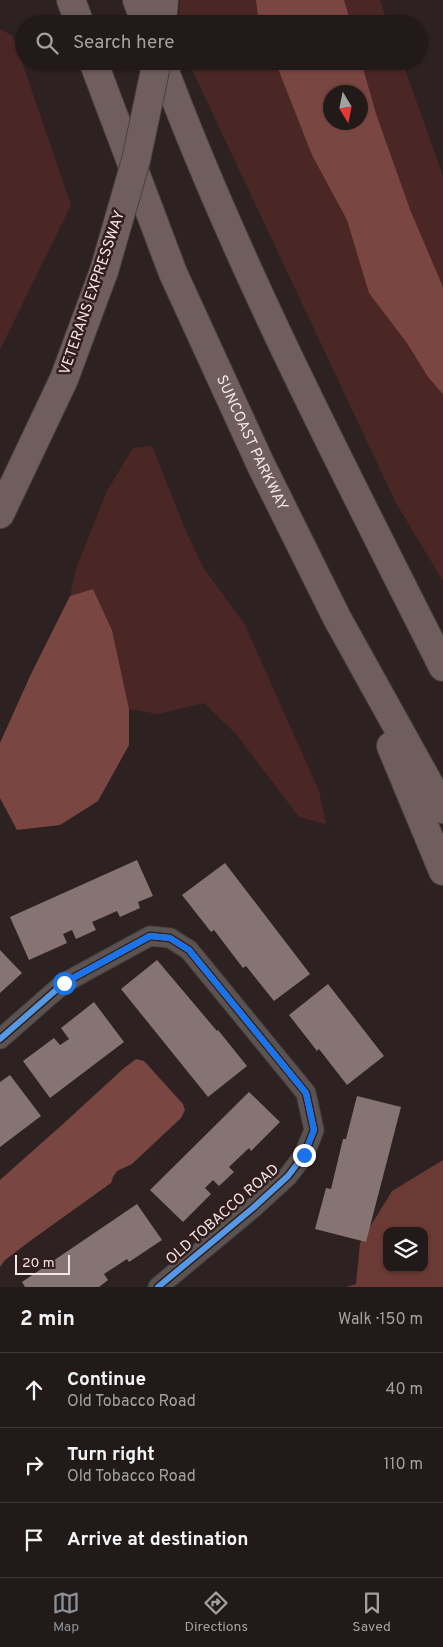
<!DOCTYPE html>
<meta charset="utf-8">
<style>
body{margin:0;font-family:Overpass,sans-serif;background:#2a2322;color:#f1f3f6}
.controls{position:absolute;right:15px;bottom:15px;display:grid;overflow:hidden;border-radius:10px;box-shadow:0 1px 4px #0004}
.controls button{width:45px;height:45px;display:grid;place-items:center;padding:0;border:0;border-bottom:1px solid #3f3838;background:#221a19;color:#f1f3f6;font:25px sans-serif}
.compass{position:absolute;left:323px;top:85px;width:45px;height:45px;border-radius:50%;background:#221a19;box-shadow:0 1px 4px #0004;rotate:170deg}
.scale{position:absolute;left:15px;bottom:12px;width:55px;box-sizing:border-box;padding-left:5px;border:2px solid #f4e6e4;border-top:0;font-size:14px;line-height:18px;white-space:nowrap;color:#f4e6e4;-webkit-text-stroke:4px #321e1c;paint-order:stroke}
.stop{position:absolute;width:15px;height:15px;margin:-11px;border:4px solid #1a73e8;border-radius:50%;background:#fff}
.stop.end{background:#1a73e8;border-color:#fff;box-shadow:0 1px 5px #0008}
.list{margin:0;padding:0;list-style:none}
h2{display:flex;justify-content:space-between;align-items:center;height:65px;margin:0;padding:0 20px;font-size:21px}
h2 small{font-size:16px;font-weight:400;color:#a2a1a2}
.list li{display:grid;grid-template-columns:32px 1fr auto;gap:15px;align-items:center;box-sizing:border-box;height:75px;padding:0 20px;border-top:1px solid #3f3838}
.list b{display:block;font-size:19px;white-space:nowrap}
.list p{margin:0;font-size:16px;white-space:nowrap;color:#a2a1a2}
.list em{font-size:16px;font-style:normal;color:#a2a1a2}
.icon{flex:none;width:28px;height:28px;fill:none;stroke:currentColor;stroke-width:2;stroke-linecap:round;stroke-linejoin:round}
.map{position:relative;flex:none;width:443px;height:1287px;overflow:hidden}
.search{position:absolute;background:#221a19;box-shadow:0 1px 4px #0004;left:15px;right:15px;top:15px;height:55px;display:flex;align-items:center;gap:12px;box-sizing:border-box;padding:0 18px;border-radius:28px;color:#a2a1a2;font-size:19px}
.sheet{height:290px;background:#221a19}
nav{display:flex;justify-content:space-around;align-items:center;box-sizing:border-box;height:70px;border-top:1px solid #3f3838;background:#221a19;font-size:14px;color:#a2a1a2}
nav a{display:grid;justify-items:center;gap:2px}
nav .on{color:#8c9099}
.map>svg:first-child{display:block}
.green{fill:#4a2724;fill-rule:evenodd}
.forest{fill:#6b3a35;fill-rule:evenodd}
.water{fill:#7a4641;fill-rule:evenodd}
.building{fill:#867472}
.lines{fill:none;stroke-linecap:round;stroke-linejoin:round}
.minor-casing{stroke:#4a403e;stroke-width:21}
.motorway-casing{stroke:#4a403e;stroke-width:30}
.minor{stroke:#5b5351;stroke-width:19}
.motorway{stroke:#6f5e5d;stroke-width:28}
.motorway-bridge-casing{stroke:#4a403e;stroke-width:30;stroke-linecap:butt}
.motorway-bridge{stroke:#6f5e5d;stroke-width:28}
.cycleway-casing{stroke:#321e1c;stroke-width:9}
.cycleway{stroke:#5399e6;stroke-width:6}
.route{stroke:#1a73e8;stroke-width:6}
.labels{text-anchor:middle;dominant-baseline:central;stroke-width:5;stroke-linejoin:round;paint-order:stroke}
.street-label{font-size:15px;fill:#f4e6e4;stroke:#321e1c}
</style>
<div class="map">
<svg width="443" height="1287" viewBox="0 0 443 1287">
<rect width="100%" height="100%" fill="#2d2221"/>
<path class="green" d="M 180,0 L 380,0 L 388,24 L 178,24 Z
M 0,29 L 13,36 L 71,205 L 0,350 Z
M 188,61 L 402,61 L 443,176 L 443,581 L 396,503 ZM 330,92 L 360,92 L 360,122 L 330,122 Z
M 152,446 L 185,529 L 203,567 L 245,625 L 319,791 L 326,824 L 299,817 L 236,734 L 204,703 L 158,714 L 129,709 L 112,630 L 93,589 L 70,596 L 76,569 L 107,491 L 133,448 Z"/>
<path class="forest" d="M 443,1160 L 443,1287 L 346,1287 L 356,1284 L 360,1243 L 392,1191 ZM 387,1231 L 424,1231 L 424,1268 L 387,1268 Z"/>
<path class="water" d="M 256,0 L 344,0 L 351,24 L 259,24 Z
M 275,61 L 361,61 L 376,114 L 411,212 L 443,287 L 443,394 L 428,377 L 407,343 L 369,293 L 347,220 L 312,155 ZM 360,92 L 360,122 L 330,122 L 330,92 Z
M 93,589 L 112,630 L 129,709 L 129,745 L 98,801 L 60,825 L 17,830 L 0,798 L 0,743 L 31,674 L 70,596 Z
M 136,1059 L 144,1061 L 183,1104 L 185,1110 L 181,1118 L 132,1164 L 117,1171 L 113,1177 L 111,1183 L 30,1241 L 5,1260 L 0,1267 L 0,1180 L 63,1124 L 123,1069 Z"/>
<path class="building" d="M 137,860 L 153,896 L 138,902 L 140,908 L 120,917 L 117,911 L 92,922 L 96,930 L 76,939 L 72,930 L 63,934 L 67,943 L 29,960 L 10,917 Z
M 225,863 L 310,974 L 274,1001 L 246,966 L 243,968 L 214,930 L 211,932 L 182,895 Z
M 0,950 L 22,973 L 0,993 Z
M 157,960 L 217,1031 L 218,1030 L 247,1066 L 208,1097 L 121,989 Z
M 328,984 L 384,1056 L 347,1085 L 319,1049 L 317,1051 L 289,1015 Z
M 94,1002 L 124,1042 L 50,1098 L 23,1061 L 54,1038 L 60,1045 L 69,1039 L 61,1028 Z
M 10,1075 L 41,1116 L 0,1147 L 0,1082 Z
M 249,1092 L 280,1122 L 251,1151 L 249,1148 L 229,1167 L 234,1172 L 219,1186 L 213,1180 L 205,1188 L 211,1194 L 183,1222 L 150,1190 Z
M 357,1096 L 401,1107 L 366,1242 L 315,1229 L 326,1188 L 331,1189 L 343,1139 L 346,1139 Z
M 137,1204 L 162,1240 L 129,1262 L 127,1259 L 104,1274 L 108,1280 L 99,1287 L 25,1287 L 22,1282 Z"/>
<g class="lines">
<defs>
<path id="minor" d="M 0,1039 L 64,983 L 150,936 L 170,938 L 189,950 L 306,1093 L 314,1130 L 304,1155 L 288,1176 L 253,1208 L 158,1287"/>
<g id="motorway">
<path d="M 71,0 L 80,24"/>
<path d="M 137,0 L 146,24"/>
<path d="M 162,24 L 164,0"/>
<path id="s1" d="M 93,61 L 173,273 L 260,463 L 337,618 L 443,809"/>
<path d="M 161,61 C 239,270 343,468 443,667"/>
<path d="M 0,514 L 64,379 L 104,271"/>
<path d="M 391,746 L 443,871"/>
</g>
</defs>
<use href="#minor" class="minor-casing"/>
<use href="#motorway" class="motorway-casing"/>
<use href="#minor" class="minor"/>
<use href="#motorway" class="motorway"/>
<defs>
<path id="motorway-bridge" d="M 104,271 L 136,160 L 157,61"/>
</defs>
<use href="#motorway-bridge" class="motorway-bridge-casing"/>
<use href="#motorway-bridge" class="motorway-bridge"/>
<defs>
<path id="cycleway" d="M 0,1039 L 64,983 L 150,936 L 170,938 L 189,950 L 306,1093 L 314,1130 L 304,1155 L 288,1176 L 253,1208 L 158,1287"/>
</defs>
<use href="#cycleway" class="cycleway-casing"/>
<use href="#cycleway" class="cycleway"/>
</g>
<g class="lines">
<path class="route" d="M 64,983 L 150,936 L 170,938 L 189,950 L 306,1093 L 314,1130 L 304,1155"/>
</g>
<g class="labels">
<g class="street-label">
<text transform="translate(93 293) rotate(-71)">VETERANS EXPRESSWAY</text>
<text stroke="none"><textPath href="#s1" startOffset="414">SUNCOAST PARKWAY</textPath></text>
<text transform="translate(223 1215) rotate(-41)">OLD TOBACCO ROAD</text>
</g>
</g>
</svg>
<div class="controls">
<button><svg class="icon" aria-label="layers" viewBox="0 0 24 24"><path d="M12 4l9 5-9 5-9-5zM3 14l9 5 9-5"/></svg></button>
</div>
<svg class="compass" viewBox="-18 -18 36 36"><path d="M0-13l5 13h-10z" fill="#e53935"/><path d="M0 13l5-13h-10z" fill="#a2a1a2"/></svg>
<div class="scale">20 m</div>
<div class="stop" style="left:64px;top:983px"></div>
<div class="stop end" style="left:304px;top:1155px"></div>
<div class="search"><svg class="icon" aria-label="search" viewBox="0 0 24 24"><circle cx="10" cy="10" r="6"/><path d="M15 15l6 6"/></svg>Search here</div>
</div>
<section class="sheet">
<h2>2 min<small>Walk · 150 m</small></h2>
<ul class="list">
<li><svg class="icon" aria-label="ahead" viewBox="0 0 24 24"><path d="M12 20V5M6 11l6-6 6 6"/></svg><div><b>Continue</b><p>Old Tobacco Road</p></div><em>40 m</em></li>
<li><svg class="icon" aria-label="right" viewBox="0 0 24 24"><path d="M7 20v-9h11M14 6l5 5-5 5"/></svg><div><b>Turn right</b><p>Old Tobacco Road</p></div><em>110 m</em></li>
<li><svg class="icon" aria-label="arrive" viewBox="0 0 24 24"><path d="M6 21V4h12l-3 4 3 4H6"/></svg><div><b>Arrive at destination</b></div></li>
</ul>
</section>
<nav>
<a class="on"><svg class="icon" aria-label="map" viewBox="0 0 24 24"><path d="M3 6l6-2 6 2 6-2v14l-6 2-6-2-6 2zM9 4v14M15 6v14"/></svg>Map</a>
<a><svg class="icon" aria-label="directions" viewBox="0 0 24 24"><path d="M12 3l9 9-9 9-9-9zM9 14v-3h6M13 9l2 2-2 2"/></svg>Directions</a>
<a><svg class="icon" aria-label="saved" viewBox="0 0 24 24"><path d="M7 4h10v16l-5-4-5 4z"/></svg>Saved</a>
</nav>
